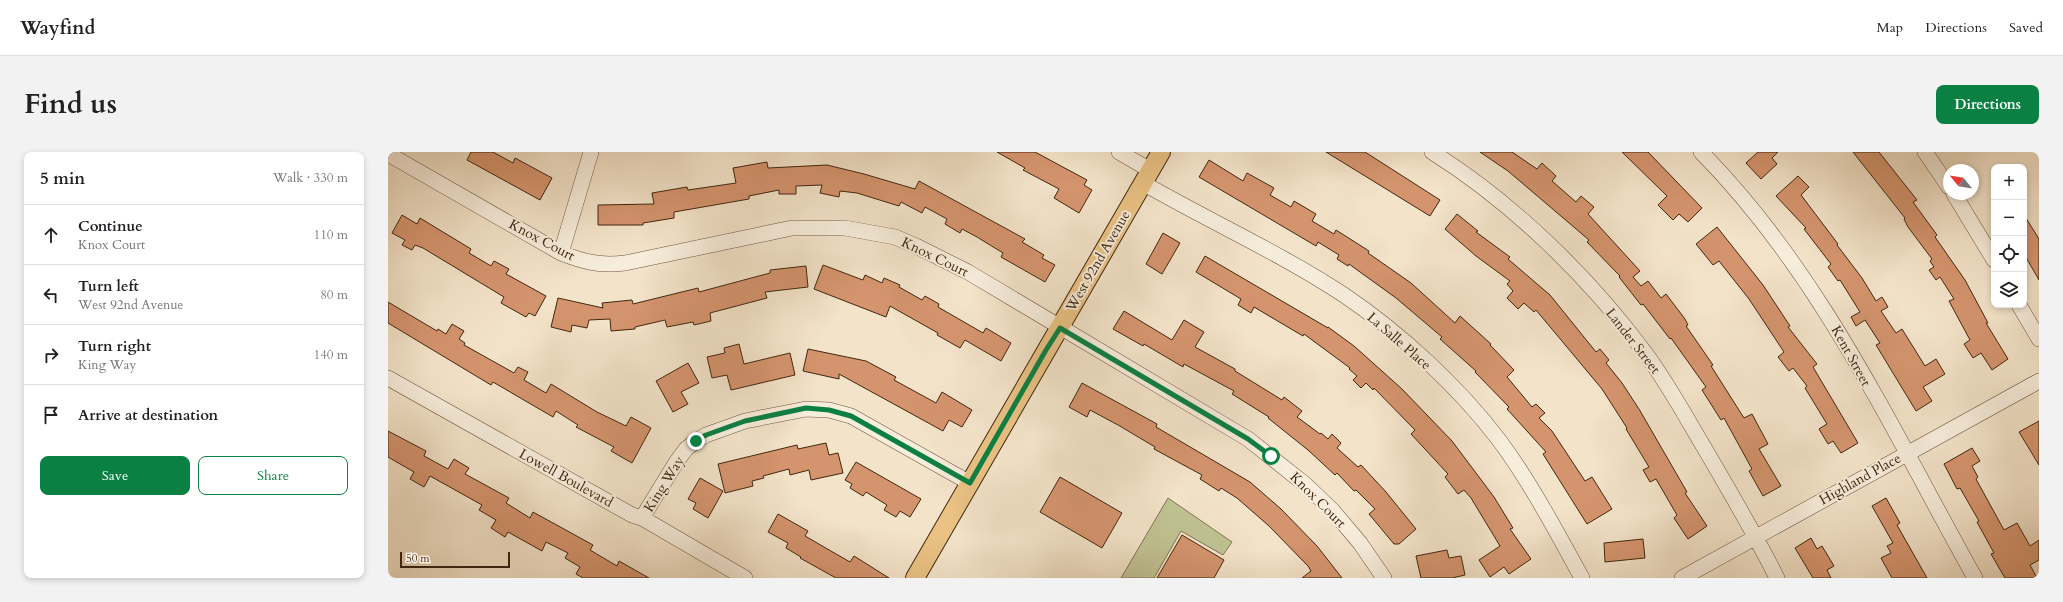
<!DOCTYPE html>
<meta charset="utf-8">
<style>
body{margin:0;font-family:Cardo,serif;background:#f2f2f2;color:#202124}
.controls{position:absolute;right:12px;top:12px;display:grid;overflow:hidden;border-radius:8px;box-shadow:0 2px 6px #0003}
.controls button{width:36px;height:36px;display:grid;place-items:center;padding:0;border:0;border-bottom:1px solid #e0e0e0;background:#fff;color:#202124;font:20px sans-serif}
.compass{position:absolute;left:1555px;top:12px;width:36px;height:36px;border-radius:50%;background:#fff;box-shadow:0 2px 6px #0003;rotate:300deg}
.scale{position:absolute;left:12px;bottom:10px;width:110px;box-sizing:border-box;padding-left:4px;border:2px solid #41270f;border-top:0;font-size:11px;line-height:14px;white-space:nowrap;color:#41270f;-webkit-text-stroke:3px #f7eddc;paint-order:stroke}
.stop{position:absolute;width:12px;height:12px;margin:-9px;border:3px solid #0b8043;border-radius:50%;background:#fff}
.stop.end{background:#0b8043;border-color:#fff;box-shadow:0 1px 4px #0008}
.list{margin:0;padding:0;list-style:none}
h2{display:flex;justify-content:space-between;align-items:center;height:52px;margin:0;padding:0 16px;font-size:17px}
h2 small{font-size:13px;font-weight:400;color:#757577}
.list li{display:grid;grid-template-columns:26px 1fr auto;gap:12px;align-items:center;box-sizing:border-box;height:60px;padding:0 16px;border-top:1px solid #e0e0e0}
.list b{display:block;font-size:15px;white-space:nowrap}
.list p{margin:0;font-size:13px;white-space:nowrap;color:#757577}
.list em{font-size:13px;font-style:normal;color:#757577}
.actions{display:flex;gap:8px;padding:12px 16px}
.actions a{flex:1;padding:9px 0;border:1px solid #0b8043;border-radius:8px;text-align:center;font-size:14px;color:#0b8043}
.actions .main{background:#0b8043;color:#fff}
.icon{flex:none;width:22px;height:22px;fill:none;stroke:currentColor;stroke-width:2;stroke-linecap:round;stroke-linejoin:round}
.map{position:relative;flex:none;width:1651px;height:426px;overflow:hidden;border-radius:8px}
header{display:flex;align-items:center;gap:24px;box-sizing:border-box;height:56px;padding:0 20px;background:#fff;border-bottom:1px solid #e0e0e0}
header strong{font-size:19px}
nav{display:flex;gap:22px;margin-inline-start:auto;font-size:14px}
.intro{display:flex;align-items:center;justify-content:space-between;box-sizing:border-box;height:96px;padding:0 24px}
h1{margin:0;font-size:28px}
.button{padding:10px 18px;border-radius:8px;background:#0b8043;color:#fff;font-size:14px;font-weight:700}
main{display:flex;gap:24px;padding:0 24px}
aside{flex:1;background:#fff;border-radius:8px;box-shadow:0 2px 6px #0003}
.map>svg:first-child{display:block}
.green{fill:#c0c293;stroke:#807451}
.building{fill:#d4946e;stroke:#41270f}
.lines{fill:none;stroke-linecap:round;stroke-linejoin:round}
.minor-casing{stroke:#6e563e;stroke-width:16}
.major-casing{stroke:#41270f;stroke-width:20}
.minor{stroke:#f7eddc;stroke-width:15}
.major{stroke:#eac284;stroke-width:18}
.route{stroke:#0b8043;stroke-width:5}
.labels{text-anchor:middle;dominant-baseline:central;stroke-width:4;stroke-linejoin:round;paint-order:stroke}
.street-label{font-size:14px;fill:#41270f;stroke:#f7eddc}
</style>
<header>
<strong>Wayfind</strong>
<nav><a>Map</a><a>Directions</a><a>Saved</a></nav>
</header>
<div class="intro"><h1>Find us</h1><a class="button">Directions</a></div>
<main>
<aside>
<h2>5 min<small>Walk · 330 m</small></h2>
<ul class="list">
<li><svg class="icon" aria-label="ahead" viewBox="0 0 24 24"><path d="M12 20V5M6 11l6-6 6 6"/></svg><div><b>Continue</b><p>Knox Court</p></div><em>110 m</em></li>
<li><svg class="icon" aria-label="left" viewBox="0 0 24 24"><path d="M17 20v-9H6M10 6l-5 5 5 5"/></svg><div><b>Turn left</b><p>West 92nd Avenue</p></div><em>80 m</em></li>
<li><svg class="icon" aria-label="right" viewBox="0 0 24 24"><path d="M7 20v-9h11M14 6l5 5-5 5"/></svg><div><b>Turn right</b><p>King Way</p></div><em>140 m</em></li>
<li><svg class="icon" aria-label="arrive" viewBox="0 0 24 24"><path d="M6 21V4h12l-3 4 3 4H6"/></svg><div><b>Arrive at destination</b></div></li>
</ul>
<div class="actions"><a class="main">Save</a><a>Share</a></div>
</aside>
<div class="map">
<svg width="1651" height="426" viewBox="0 0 1651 426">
<rect width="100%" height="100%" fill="#f3e3c9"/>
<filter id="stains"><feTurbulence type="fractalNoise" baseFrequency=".005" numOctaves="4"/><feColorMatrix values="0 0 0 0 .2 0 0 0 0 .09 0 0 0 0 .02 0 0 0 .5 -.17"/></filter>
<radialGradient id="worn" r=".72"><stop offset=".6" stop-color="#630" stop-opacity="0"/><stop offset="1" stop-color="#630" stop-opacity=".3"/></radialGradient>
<path class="green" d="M 780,346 L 844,390 L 835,403 L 793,379 L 766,426 L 733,426 Z"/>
<path class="building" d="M 83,0 L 105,0 L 125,11 L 127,6 L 164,26 L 152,48 L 79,8 Z
M 609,0 L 647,0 L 699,28 L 696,33 L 704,38 L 691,61 L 666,46 L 671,37 L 635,18 L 637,16 Z
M 938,0 L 977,0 L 1052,48 L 1042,64 Z
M 1092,0 L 1124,0 L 1149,17 L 1154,11 L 1168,24 L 1164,29 L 1188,50 L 1193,44 L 1206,55 L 1200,62 L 1252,119 L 1245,125 L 1253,134 L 1260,129 L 1273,146 L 1278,142 L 1297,167 L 1300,173 L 1298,174 L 1325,213 L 1323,214 L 1356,266 L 1364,262 L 1380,292 L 1371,297 L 1393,334 L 1375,344 L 1361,319 L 1364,317 L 1336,266 L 1333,268 L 1314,238 L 1318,235 L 1283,186 L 1282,187 L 1255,152 L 1253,153 L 1231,125 L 1232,124 L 1199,90 L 1201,88 L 1120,19 Z
M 1234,0 L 1260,0 L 1314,56 L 1300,70 L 1291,62 L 1285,68 L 1270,53 L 1279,44 Z
M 1370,0 L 1390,0 L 1384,6 L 1389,12 L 1373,27 L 1358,11 Z
M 1465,0 L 1491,0 L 1529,48 L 1525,50 L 1549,83 L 1547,85 L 1577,128 L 1600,171 L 1598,171 L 1620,207 L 1604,218 L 1593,201 L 1585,206 L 1576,192 L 1582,188 L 1561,149 L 1566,147 L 1552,125 L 1548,128 L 1541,118 L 1546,115 L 1542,109 L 1544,107 L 1520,75 L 1516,67 L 1517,66 Z
M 821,8 L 855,29 L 859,21 L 886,36 L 882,43 L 903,55 L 906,49 L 928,62 L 924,69 L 946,82 L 948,78 L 981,99 L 980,101 L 1023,131 L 1067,171 L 1072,164 L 1103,192 L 1102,193 L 1126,218 L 1119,225 L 1144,255 L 1148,252 L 1157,261 L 1151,266 L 1164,279 L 1197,329 L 1204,325 L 1224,357 L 1199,372 L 1155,302 L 1158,300 L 1119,257 L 1121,255 L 1087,220 L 1088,219 L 1052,187 L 1054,185 L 1008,146 L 961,112 L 960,114 L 949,107 L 951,103 L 930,90 L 928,94 L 811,25 Z
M 379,10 L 380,16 L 439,13 L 476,22 L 527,37 L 531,29 L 637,87 L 634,90 L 656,103 L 654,106 L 667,113 L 657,130 L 613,105 L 615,101 L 589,85 L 574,77 L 572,81 L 557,72 L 559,67 L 537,55 L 534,61 L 513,50 L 511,54 L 469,41 L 452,39 L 451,45 L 432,41 L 434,33 L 408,34 L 408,42 L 391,42 L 391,38 L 361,44 L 361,47 L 286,60 L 286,66 L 255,71 L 255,73 L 210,73 L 210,53 L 266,52 L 264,41 L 299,35 L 300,38 L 348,31 L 345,16 Z
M 1410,24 L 1421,35 L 1413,43 L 1450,92 L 1449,93 L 1474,126 L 1488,149 L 1494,145 L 1500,155 L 1493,159 L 1508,181 L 1514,177 L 1537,214 L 1548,207 L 1557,222 L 1535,235 L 1544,249 L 1528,259 L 1488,193 L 1492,191 L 1477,168 L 1468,174 L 1463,165 L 1472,160 L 1452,128 L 1450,129 L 1440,115 L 1443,112 L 1416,77 L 1418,76 L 1388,44 Z
M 1069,62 L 1090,79 L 1088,80 L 1122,105 L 1120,107 L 1162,143 L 1208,200 L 1212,197 L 1221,208 L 1218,211 L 1234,231 L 1251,257 L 1299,340 L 1297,341 L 1319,374 L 1300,387 L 1286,366 L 1289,363 L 1268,327 L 1262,330 L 1255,318 L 1261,315 L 1238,277 L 1239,276 L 1214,237 L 1148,158 L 1146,160 L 1136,151 L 1130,157 L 1119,146 L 1125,139 L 1119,132 L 1122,129 L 1088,104 L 1057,77 Z
M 14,63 L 29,72 L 32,66 L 83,97 L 81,101 L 103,114 L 106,109 L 121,117 L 118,122 L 158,144 L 147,164 L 141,161 L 138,165 L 113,151 L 116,145 L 35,96 L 27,93 L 24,98 L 14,93 L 17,88 L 4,81 Z
M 1636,63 L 1651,87 L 1651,128 L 1636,102 Z
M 1329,75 L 1375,133 L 1402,174 L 1400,175 L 1429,212 L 1425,215 L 1470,291 L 1453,301 L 1445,289 L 1440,292 L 1431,277 L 1439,272 L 1417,236 L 1419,234 L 1405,216 L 1401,219 L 1390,205 L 1396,200 L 1361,147 L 1331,109 L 1325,113 L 1308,92 Z
M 775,81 L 792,91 L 774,122 L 758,112 Z
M 817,104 L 940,176 L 940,175 L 966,194 L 1014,237 L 1064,289 L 1106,345 L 1125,376 L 1122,377 L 1143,407 L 1121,422 L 1116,415 L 1102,425 L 1091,408 L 1112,394 L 1083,346 L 1076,338 L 1070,342 L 1057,325 L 1060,322 L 1023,282 L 1027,278 L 986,236 L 985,238 L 978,231 L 973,236 L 965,228 L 969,224 L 961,217 L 962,216 L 916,182 L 915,184 L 866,155 L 863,161 L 850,153 L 853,147 L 808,120 Z
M 435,113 L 475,128 L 477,123 L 494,131 L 496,126 L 512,133 L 511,135 L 534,148 L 537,144 L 551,152 L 550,155 L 595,181 L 598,176 L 623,191 L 613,209 L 577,188 L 572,196 L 549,183 L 550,181 L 502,154 L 498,165 L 426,137 Z
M 418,114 L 420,135 L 377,140 L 379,146 L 322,161 L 323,169 L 306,173 L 305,170 L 279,175 L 277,168 L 247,175 L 247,177 L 223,179 L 222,167 L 201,168 L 199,176 L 184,173 L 183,180 L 163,175 L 170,146 L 215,156 L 214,151 L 244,148 L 245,152 L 310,136 L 311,140 L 382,121 L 382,118 Z
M 0,150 L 49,179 L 50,177 L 58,182 L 64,172 L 76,179 L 71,187 L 77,191 L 76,193 L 126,221 L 130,215 L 140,220 L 136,228 L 158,241 L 163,232 L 209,260 L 238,274 L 243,265 L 263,276 L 244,311 L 223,299 L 226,295 L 188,275 L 190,273 L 168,259 L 165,265 L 105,230 L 103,233 L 0,171 Z
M 736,159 L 784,188 L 796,168 L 816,180 L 807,195 L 847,217 L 847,219 L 894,248 L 896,245 L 914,259 L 909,265 L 932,282 L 933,281 L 940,287 L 944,282 L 953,291 L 949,296 L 970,315 L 973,313 L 998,340 L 1028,377 L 1011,392 L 1006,392 L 981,362 L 987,357 L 968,338 L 966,339 L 949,321 L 947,323 L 920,298 L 880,266 L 881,265 L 844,242 L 846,239 L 796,212 L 795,215 L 756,192 L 755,194 L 725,177 Z
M 351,192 L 356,212 L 402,201 L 407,223 L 343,238 L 339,223 L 324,226 L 319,205 L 337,201 L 336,196 Z
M 420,197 L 478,209 L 508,225 L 506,228 L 548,251 L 554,240 L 584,258 L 574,275 L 561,268 L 555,279 L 451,222 L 451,227 L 415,219 Z
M 300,211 L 311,231 L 293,240 L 300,252 L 285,260 L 268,229 Z
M 694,231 L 769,272 L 768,275 L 862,330 L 893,357 L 929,394 L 954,426 L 914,426 L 923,419 L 920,414 L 881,374 L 849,346 L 833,336 L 831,339 L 812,327 L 814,323 L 766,297 L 767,295 L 730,273 L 702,258 L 699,265 L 681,255 Z
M 1651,269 L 1651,313 L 1631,280 Z
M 0,279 L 38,299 L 36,304 L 60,317 L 66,307 L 81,316 L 77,322 L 121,346 L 118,351 L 142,366 L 145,360 L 205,393 L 202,398 L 229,414 L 231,409 L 261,426 L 195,426 L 188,422 L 192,415 L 177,406 L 180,401 L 158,390 L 154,399 L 120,380 L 117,385 L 103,376 L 108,368 L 91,358 L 94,353 L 42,324 L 36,335 L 22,327 L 26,320 L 0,305 Z
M 438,291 L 441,303 L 450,301 L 455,321 L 423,328 L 421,318 L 402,323 L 401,317 L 375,324 L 376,326 L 364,329 L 365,334 L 337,341 L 330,312 L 409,293 L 410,297 Z
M 1584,296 L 1592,309 L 1584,314 L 1590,325 L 1588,327 L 1616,378 L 1629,371 L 1642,394 L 1651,388 L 1651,408 L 1642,413 L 1649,426 L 1617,426 L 1603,402 L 1606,401 L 1589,370 L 1591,369 L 1572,336 L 1569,337 L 1556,312 Z
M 468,310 L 533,347 L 522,365 L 512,359 L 508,365 L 496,358 L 499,353 L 478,340 L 475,344 L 462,336 L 464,332 L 457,328 Z
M 672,325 L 734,361 L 714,396 L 652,360 Z
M 312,326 L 335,339 L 320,366 L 305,357 L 308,351 L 300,347 Z
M 1498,346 L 1512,371 L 1509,373 L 1539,426 L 1504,426 L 1493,406 L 1503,401 L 1499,394 L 1505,391 L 1484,354 Z
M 390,362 L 420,379 L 417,384 L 462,410 L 466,404 L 501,426 L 448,426 L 412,406 L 413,405 L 398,396 L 400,391 L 380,380 Z
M 794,383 L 836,408 L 826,426 L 769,426 Z
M 1423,386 L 1429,397 L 1434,394 L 1446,414 L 1439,418 L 1443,426 L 1425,426 L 1407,396 Z
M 1255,387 L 1257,406 L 1217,410 L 1216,391 Z
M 1059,398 L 1061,406 L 1073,404 L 1077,423 L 1064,426 L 1033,426 L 1028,404 Z"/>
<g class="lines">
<defs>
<path id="minor" d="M 731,0 L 762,18
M 1044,0 C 1125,51 1201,125 1258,202 C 1280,232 1298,265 1317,297 C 1342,340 1367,382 1389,426
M 1313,0 C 1433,121 1505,280 1587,426
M 1537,0 L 1561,35
M 2,3 L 173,101 C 196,110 212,114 237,111 L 404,76 L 457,76 L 507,85 L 528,94 L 580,120 L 860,287 L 918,333 L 945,359 L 972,391 L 996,426
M 755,31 C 821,69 892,101 956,143 C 1012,181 1070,234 1111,288 C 1143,331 1168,379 1194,426
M 1566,42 L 1606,108
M 173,101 L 203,0
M 1631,153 L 1651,187
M 0,226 L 244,363 L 254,366 L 357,426
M 254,366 L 289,309 L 298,297 L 308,289 L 318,283 L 357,269 L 418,257 L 441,258 L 463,264 L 582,331
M 1294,426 L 1651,229"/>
<path id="major" d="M 527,426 L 773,0"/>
</defs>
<use href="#minor" class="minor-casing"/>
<use href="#major" class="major-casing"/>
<use href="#minor" class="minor"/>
<use href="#major" class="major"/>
</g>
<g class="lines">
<path class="route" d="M 308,289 L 318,283 L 357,269 L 418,256 L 441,258 L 463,264 L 582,331 L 658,198 L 672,176 L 860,287 L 883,304"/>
</g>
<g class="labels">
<g class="street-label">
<text transform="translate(154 88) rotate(28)">Knox Court</text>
<text transform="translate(547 105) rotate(26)">Knox Court</text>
<text transform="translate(710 109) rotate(-60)">West 92nd Avenue</text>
<text transform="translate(1011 189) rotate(41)">La Salle Place</text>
<text transform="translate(1245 189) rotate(52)">Lander Street</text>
<text transform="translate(1463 204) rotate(61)">Kent Street</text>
<text transform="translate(178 326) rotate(29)">Lowell Boulevard</text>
<text transform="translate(1472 327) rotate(-29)">Highland Place</text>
<text transform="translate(276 332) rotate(-58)">King Way</text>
<text transform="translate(930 348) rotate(45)">Knox Court</text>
</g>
</g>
<rect width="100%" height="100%" filter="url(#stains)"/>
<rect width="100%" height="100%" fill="url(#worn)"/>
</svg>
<div class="controls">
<button>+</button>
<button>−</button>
<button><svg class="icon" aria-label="locate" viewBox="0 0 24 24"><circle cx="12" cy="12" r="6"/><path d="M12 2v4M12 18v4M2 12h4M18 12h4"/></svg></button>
<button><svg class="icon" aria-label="layers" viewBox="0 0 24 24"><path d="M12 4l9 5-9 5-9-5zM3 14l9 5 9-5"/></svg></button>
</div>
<svg class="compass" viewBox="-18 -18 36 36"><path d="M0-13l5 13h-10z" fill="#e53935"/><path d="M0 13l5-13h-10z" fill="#757577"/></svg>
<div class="scale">50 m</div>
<div class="stop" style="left:883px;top:304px"></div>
<div class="stop end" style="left:308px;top:289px"></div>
</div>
</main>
